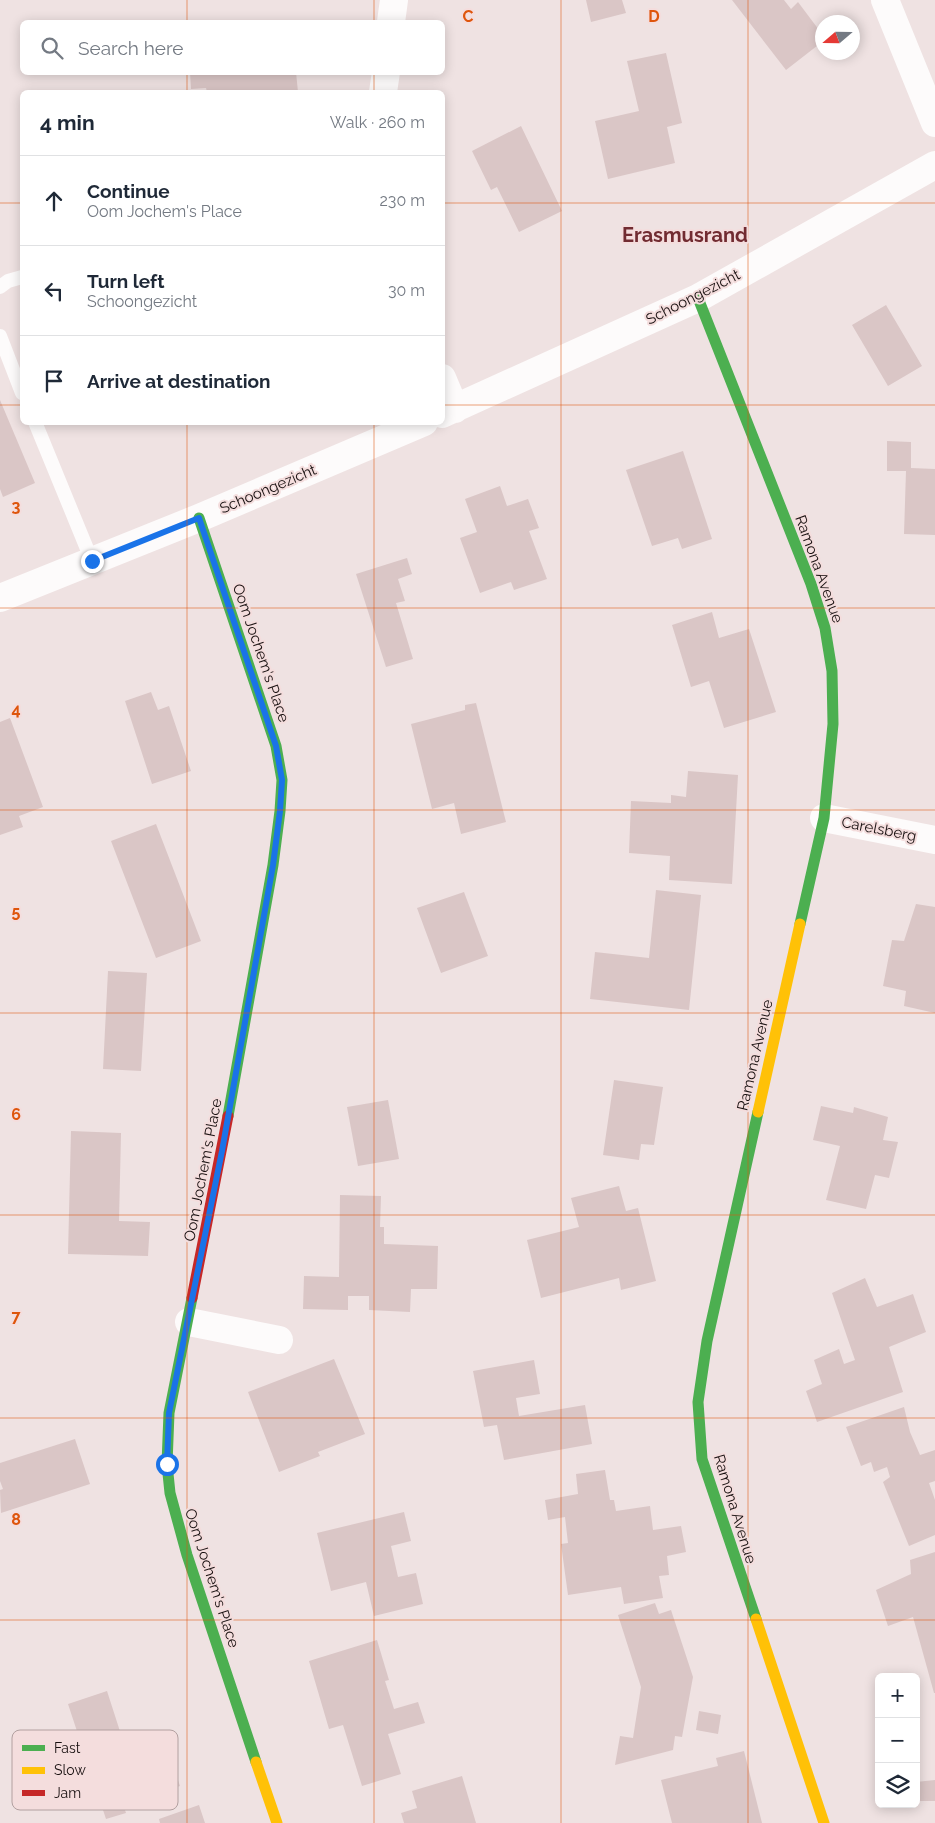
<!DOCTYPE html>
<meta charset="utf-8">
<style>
body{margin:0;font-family:Raleway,sans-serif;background:#f2f2f3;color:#1f2937}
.controls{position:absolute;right:15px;bottom:15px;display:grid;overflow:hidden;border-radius:8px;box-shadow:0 2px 12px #0003}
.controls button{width:45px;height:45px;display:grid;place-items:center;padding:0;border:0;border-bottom:1px solid #e0e1e3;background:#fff;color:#1f2937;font:25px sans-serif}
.compass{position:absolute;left:815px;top:15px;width:45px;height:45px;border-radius:50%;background:#fff;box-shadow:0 2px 12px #0003;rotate:250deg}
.stop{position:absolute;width:15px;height:15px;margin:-11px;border:4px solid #1a73e8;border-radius:50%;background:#fff}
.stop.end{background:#1a73e8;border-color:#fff;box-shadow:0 1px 5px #0008}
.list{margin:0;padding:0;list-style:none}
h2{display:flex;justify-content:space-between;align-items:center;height:65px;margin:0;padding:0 20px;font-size:21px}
h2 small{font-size:16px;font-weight:400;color:#747a83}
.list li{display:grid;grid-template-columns:32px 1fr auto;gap:15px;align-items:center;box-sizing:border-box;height:90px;padding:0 20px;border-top:1px solid #e0e1e3}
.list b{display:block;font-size:19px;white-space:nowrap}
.list p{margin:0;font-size:16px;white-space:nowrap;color:#747a83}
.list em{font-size:16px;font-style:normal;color:#747a83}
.icon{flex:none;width:28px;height:28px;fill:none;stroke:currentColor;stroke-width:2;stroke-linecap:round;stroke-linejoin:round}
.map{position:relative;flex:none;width:935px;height:1823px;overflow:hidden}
.search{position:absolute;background:#fff;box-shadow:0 2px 12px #0003;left:20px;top:20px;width:425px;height:55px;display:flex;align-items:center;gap:12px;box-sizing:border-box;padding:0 18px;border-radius:8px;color:#747a83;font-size:19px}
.panel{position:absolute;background:#fff;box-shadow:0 2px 12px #0003;left:20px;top:90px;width:425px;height:335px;border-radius:8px}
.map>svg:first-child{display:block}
.building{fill:#dac6c6}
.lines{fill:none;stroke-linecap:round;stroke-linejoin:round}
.lane{stroke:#fdfbfb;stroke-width:14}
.street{stroke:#fdfbfb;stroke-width:28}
.fast{stroke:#4caf50;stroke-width:11}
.slow{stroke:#ffc107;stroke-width:11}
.jam{stroke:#c62828;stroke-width:11}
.route{stroke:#1a73e8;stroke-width:6}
.grid{fill:none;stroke:#de550c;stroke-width:1;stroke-opacity:0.55}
.labels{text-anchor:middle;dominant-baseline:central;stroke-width:4;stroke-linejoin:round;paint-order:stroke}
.street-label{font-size:15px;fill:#181010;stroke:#f4dddd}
.district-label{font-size:20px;font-weight:bold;fill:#712b31;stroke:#f4dddd}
.key{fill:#f4dddd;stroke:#b2a0a0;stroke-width:1}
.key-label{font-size:14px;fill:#181010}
.grid-label{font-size:16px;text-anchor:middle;font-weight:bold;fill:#de550c;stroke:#f4dddd;stroke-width:4;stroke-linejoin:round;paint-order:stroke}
</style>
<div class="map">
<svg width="935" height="1823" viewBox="0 0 935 1823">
<rect width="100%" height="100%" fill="#efe2e2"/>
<path class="building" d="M 586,0 L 622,0 L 626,13 L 591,22 Z
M 732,0 L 784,0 L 791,9 L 798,2 L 822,34 L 822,42 L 786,70 Z
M 666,53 L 682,123 L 667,127 L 675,163 L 608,179 L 595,121 L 639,111 L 627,61 Z
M 190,72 L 296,72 L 298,92 L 207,92 L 206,88 L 191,89 Z
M 521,126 L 562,211 L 519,232 L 497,187 L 491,190 L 472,151 Z
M 886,305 L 922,366 L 888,386 L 852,325 Z
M 0,400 L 35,483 L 3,497 L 0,489 Z
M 887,441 L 911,442 L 911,468 L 935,469 L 935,535 L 904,534 L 906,471 L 887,471 Z
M 683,451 L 712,539 L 682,549 L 678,538 L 652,546 L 626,470 Z
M 500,486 L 507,506 L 528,499 L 539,528 L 529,531 L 547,579 L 514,590 L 511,582 L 480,593 L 460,538 L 477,532 L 465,499 Z
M 407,558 L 412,574 L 398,579 L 405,601 L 396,603 L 413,659 L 386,667 L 356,574 Z
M 712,612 L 719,638 L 749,629 L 776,712 L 724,728 L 709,681 L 691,687 L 672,625 Z
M 151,692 L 158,710 L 169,706 L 191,771 L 152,784 L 125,701 Z
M 476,703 L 506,822 L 461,834 L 454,803 L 432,809 L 411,724 L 465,710 L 465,705 Z
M 10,718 L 43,807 L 19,816 L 23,827 L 0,835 L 0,722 Z
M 688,771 L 738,775 L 732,884 L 669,880 L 670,856 L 629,853 L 631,801 L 671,803 L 671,795 L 686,797 Z
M 156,824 L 201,941 L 156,958 L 111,841 Z
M 656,890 L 701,895 L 689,1010 L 590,999 L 595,952 L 649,958 Z
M 464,892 L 488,956 L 441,973 L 417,908 Z
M 916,904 L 935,907 L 935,1013 L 904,1006 L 906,991 L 883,986 L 892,940 L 904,941 Z
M 108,971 L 147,973 L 141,1071 L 103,1069 Z
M 614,1080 L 663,1087 L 654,1145 L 641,1144 L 639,1160 L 603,1155 Z
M 388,1100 L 399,1159 L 358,1166 L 347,1107 Z
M 821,1106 L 853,1113 L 854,1107 L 888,1117 L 883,1140 L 898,1142 L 889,1178 L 875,1175 L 866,1209 L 826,1200 L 840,1146 L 813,1140 Z
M 71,1131 L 121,1133 L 119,1221 L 150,1222 L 148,1256 L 68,1254 Z
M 619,1186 L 626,1211 L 638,1208 L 656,1281 L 621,1290 L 619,1278 L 541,1298 L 527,1240 L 579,1227 L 571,1198 Z
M 340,1195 L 381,1196 L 380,1227 L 384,1227 L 384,1244 L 438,1246 L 437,1289 L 411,1289 L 410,1312 L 369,1310 L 369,1296 L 348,1296 L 348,1310 L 303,1309 L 304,1276 L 339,1277 Z
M 865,1278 L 877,1307 L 913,1294 L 926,1332 L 889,1347 L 903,1392 L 817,1422 L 806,1391 L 822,1384 L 814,1360 L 839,1349 L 844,1364 L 855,1360 L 832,1293 Z
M 334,1359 L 365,1434 L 318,1452 L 320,1456 L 279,1472 L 248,1392 Z
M 534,1360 L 540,1394 L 516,1398 L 519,1416 L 585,1405 L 592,1444 L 504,1460 L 497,1425 L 484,1427 L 473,1371 Z
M 904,1407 L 910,1432 L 920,1455 L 935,1450 L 935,1481 L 929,1483 L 935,1500 L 935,1535 L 909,1546 L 883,1482 L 890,1477 L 887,1467 L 874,1472 L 871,1462 L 861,1466 L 846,1427 Z
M 75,1439 L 90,1484 L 1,1513 L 0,1490 L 3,1489 L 0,1481 L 0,1463 Z
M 605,1470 L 610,1500 L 614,1500 L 616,1511 L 650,1506 L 653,1530 L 681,1526 L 686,1552 L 667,1556 L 669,1575 L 659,1576 L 663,1598 L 624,1604 L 621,1587 L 568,1595 L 561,1544 L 568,1543 L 565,1517 L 548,1520 L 545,1500 L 578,1494 L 576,1474 Z
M 404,1512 L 411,1541 L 391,1546 L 398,1577 L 416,1573 L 423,1604 L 374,1616 L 366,1582 L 331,1591 L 317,1533 Z
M 935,1552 L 935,1693 L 934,1693 L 913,1617 L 888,1626 L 876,1590 L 911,1574 L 910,1560 Z
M 655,1603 L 659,1614 L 671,1610 L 693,1677 L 682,1737 L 675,1736 L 673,1750 L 615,1765 L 620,1736 L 633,1738 L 641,1687 L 618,1615 Z
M 377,1640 L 389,1680 L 385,1681 L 394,1709 L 418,1702 L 425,1723 L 388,1734 L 401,1774 L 362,1786 L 343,1725 L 329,1729 L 309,1661 Z
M 107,1691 L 126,1750 L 164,1738 L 180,1786 L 123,1804 L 126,1813 L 106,1819 L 68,1704 Z
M 699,1711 L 721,1715 L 718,1734 L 696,1730 Z
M 744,1751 L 762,1823 L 672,1823 L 661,1780 L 718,1766 L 716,1758 Z
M 462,1776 L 476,1823 L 404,1823 L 401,1813 L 417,1808 L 412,1791 Z
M 935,1780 L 935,1801 L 916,1801 L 916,1782 Z
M 199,1805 L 205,1823 L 160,1823 L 159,1819 Z"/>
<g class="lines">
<path class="lane" d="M 0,287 L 8,281 L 22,277
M 0,336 L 22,393
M 35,422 L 92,561"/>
<path class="street" d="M 885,0 L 935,123
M 391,22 L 394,0
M 383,92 L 386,72
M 442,378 L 455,409
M 442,414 L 698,298 L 935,165
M 0,598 L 199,518 L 424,422
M 824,818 L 935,840
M 189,1322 L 279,1340"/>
<path class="fast" d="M 698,298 L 811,584 L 825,628 L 832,671 L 833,724 L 824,818 L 800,924
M 199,518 L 276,746 L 282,780 L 280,811 L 273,865 L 228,1116
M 192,1298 L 169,1413 L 167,1464 L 170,1493 L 187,1555 L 256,1762
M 756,1619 L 702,1459 L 698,1402 L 707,1341 L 758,1112"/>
<path class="slow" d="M 758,1112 L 800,924
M 756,1619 L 824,1823
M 256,1762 L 277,1823"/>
<path class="jam" d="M 192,1298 L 228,1116"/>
</g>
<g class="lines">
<path class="route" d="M 92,561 L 199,518 L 276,746 L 282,780 L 280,811 L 273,865 L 222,1151 L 169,1413 L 167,1464"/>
</g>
<path class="grid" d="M 187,0 L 187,22M 374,0 L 374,22M 561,0 L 561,1823M 748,0 L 748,1823M 187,72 L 187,92M 374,72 L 374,92M 0,203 L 22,203M 442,203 L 935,203M 0,405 L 22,405M 442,405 L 935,405M 187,422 L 187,1823M 374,422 L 374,1823M 0,608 L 935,608M 0,810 L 935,810M 0,1013 L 935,1013M 0,1215 L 935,1215M 0,1418 L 935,1418M 0,1620 L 935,1620"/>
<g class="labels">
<g class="street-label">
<text transform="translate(693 297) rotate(-27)">Schoongezicht</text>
<text transform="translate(268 489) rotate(-23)">Schoongezicht</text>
<text transform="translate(819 569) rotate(70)">Ramona Avenue</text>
<text transform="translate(261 653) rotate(71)">Oom Jochem's Place</text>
<text transform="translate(879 829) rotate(11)">Carelsberg</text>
<text transform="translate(755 1055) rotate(-77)">Ramona Avenue</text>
<text transform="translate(203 1170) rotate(-79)">Oom Jochem's Place</text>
<text transform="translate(735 1509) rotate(73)">Ramona Avenue</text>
<text transform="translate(212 1578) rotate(72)">Oom Jochem's Place</text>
</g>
<g class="district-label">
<text x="685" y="235">Erasmusrand</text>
</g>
</g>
<rect x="12" y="1730" width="166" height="80" rx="8" class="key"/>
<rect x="22" y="1745" width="23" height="6" fill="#4caf50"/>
<rect x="22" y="1767" width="23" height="7" fill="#ffc107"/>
<rect x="22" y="1790" width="23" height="6" fill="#c62828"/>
<g class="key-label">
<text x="54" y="1753">Fast</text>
<text x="54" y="1775">Slow</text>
<text x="54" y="1798">Jam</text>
</g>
<g class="grid-label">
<text x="468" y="22">C</text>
<text x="654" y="22">D</text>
<text x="16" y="512">3</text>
<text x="16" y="715">4</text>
<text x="16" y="917">5</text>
<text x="16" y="1120">6</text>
<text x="16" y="1322">7</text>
<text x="16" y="1525">8</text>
</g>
</svg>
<div class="controls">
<button>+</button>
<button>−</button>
<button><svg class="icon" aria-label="layers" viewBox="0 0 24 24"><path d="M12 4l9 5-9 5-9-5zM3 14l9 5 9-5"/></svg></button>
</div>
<svg class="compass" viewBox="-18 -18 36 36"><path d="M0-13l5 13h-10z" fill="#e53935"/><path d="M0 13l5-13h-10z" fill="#747a83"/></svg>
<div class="stop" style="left:167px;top:1464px"></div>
<div class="stop end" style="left:92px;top:561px"></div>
<div class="search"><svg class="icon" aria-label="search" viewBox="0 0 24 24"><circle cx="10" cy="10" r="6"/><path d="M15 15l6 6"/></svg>Search here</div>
<section class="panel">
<h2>4 min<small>Walk · 260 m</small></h2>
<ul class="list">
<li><svg class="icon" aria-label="ahead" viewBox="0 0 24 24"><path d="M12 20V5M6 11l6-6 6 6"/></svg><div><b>Continue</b><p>Oom Jochem's Place</p></div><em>230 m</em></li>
<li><svg class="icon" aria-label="left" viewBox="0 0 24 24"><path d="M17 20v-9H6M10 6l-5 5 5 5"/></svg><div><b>Turn left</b><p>Schoongezicht</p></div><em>30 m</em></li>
<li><svg class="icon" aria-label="arrive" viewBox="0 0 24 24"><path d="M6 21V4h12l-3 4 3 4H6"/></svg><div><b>Arrive at destination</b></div></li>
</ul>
</section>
</div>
